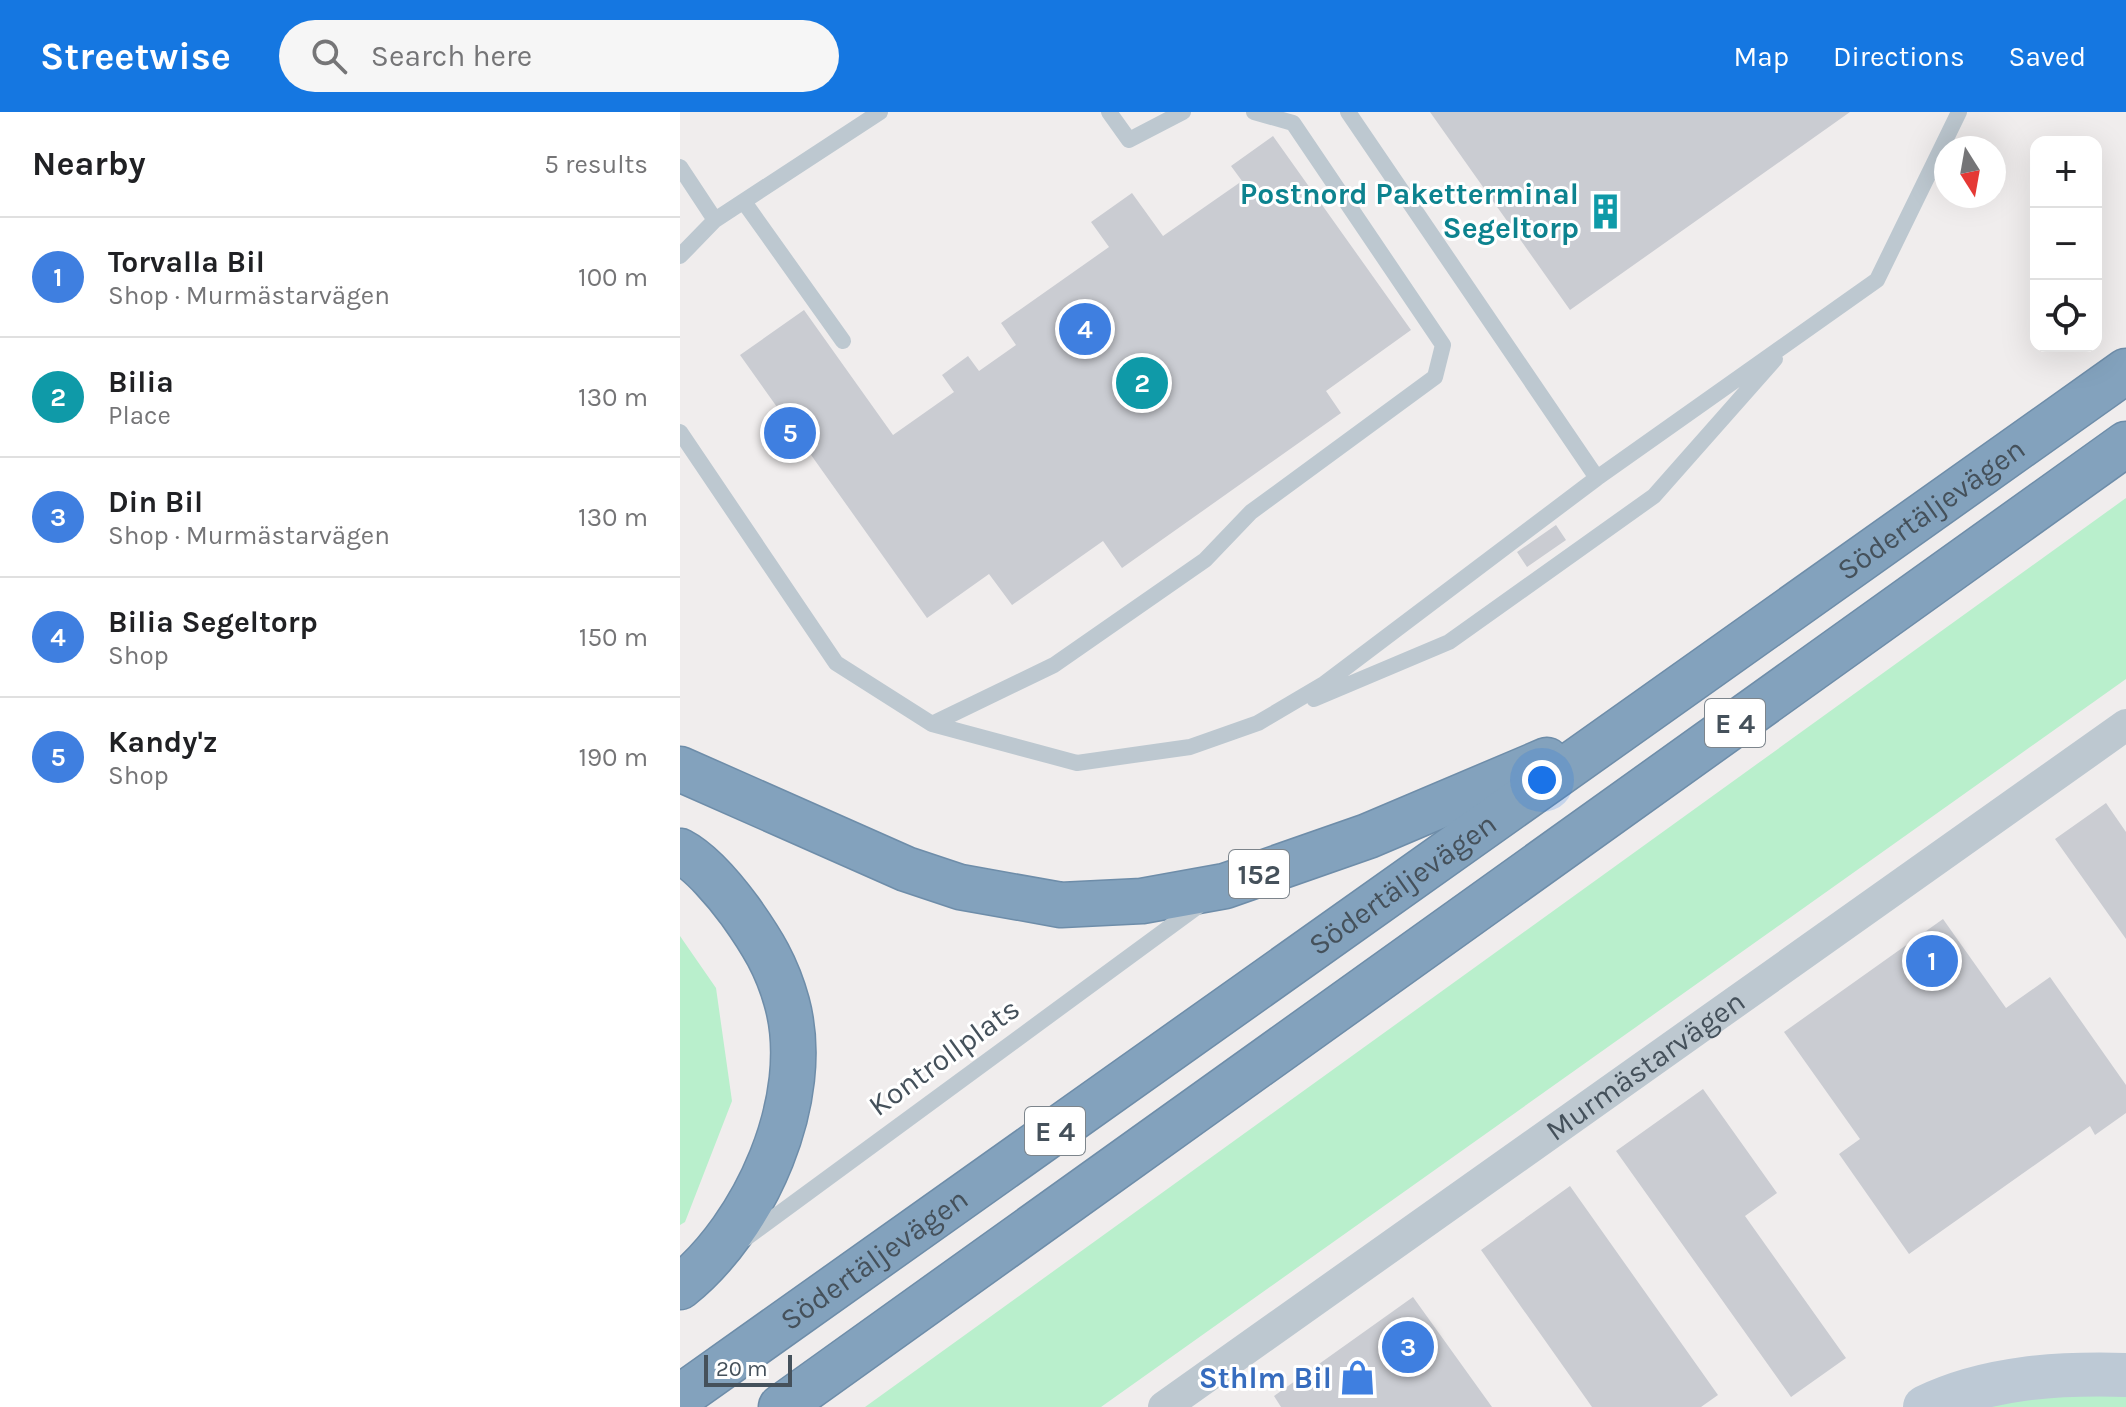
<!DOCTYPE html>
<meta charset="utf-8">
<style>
body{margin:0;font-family:Karla,sans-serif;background:#f6f6f6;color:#202124}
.controls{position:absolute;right:24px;top:24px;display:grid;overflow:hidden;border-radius:16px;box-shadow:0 8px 32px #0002}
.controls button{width:72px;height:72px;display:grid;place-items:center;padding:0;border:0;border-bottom:2px solid #e0e0e0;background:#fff;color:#202124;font:40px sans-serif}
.compass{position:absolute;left:1254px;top:24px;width:72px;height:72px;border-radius:50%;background:#fff;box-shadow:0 8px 32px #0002;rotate:169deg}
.scale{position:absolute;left:24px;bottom:20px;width:88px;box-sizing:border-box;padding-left:8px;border:4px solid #45515b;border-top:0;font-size:22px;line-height:28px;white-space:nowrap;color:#45515b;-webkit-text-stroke:6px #fff;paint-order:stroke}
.you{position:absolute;left:862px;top:668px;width:28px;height:28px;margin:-20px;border:6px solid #fff;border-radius:50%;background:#1a73e8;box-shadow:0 0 0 12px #1a73e833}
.badge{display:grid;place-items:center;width:52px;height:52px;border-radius:50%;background:#1577e1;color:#fff;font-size:26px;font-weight:700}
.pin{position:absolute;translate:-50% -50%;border:4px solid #fff;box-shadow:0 2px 8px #0006}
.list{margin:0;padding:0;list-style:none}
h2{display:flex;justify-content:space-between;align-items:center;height:104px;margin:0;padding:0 32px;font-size:34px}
h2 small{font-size:26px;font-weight:400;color:#757577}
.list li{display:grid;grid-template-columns:52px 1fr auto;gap:24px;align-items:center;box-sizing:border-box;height:120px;padding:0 32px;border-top:2px solid #e0e0e0}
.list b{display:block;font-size:30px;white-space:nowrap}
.list p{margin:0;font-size:26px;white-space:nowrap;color:#757577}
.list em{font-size:26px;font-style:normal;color:#757577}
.icon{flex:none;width:44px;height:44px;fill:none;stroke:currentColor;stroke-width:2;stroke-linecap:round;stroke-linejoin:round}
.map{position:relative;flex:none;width:1446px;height:1295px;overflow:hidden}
header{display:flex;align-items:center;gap:48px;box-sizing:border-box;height:112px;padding:0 40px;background:#1577e1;color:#fff}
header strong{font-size:38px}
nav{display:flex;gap:44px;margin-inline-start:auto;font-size:28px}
.search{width:560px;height:72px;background:#f6f6f6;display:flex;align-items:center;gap:20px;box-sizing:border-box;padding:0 28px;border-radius:44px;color:#757577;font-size:30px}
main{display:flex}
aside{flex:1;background:#fff}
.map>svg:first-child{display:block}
.green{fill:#b9efcc}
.building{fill:#caccd2}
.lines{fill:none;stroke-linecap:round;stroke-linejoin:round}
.motorway-casing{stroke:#6e8da9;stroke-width:47}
.service{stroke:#bdc8d0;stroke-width:16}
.minor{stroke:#bdc8d0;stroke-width:32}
.secondary{stroke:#bdc9d5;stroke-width:44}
.motorway{stroke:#83a2bd;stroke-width:44}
.labels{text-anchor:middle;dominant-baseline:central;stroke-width:6;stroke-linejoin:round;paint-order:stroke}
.shield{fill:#fff;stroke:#7d858c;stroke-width:2}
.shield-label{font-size:28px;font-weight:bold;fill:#45515b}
.culture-label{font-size:30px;font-weight:bold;fill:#0d838f;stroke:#fff;text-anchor:end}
.street-label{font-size:30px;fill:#45515b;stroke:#fff}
.shop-label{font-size:30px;font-weight:bold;fill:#366cbe;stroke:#fff;text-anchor:end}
</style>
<header>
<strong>Streetwise</strong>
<div class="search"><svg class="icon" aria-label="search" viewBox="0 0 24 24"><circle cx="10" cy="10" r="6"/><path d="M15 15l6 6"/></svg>Search here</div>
<nav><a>Map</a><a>Directions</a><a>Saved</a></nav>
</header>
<main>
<aside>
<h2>Nearby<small>5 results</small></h2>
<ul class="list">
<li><span class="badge" style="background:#3f7fe0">1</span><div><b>Torvalla Bil</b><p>Shop · Murmästarvägen</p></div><em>100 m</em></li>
<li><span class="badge" style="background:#0f9aa8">2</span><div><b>Bilia</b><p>Place</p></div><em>130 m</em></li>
<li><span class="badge" style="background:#3f7fe0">3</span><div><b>Din Bil</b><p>Shop · Murmästarvägen</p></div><em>130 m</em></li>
<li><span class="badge" style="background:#3f7fe0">4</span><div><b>Bilia Segeltorp</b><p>Shop</p></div><em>150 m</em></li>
<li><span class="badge" style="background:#3f7fe0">5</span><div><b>Kandy'z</b><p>Shop</p></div><em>190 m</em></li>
</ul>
</aside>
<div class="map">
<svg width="1446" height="1295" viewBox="0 0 1446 1295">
<rect width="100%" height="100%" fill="#f0eded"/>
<path class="green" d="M 1446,386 L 1446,567 L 421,1295 L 185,1295 Z
M 0,824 L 36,876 L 52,989 L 5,1110 L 0,1113 Z
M 1388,1280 L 1446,1284 L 1446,1295 L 1293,1295 Z"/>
<path class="building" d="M 750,0 L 1170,0 L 890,198 Z
M 593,24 L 731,218 L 646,279 L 661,301 L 442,456 L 423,429 L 332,493 L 309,462 L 247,506 L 60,243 L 124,198 L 213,323 L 274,280 L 262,263 L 288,244 L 299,259 L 336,233 L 321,211 L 429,135 L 411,110 L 452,81 L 483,124 L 562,69 L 551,54 Z
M 876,413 L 886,428 L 847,455 L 837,440 Z
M 1426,691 L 1446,720 L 1446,827 L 1375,727 Z
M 1263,807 L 1326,896 L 1370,865 L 1446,973 L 1446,1001 L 1415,1023 L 1410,1014 L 1229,1142 L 1159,1042 L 1180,1027 L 1104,920 Z
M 1023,977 L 1097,1081 L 1065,1104 L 1166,1246 L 1111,1285 L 936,1039 Z
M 890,1074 L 1038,1283 L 1021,1295 L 912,1295 L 801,1138 Z
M 733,1185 L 812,1295 L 601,1295 L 594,1284 Z"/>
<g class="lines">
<defs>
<g id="motorway">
<path d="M 0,657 L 226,757 L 280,775 L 381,793 L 462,789 L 545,774 L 688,724 L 867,648"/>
<path d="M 0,739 C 21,750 46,780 60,799 C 82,830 97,854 107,891 C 133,987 75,1115 0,1175"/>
<path id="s2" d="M 0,1285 L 1446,259"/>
<path d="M 101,1295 L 1446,332"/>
</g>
</defs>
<use href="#motorway" class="motorway-casing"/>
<path class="service" d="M 429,0 L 449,28 L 503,0
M 668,0 L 917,366
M 0,55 L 35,108 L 0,144
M 64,90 L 163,229
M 35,108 L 200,0
M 0,320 L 156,551 L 252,612 L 397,651 L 510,635 L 578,611 L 644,572 L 917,366 L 1197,168 L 1279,0
M 634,587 L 769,530 L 974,384 L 1095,247
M 252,612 L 374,553 L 525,448 L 571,400 L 755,265 L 763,233 L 613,11 L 574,0
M 66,1126 L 521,792"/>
<path class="minor" id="s1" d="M 484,1295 L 1446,613"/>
<path class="secondary" d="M 1245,1295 C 1307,1265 1378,1261 1446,1263"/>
<use href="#motorway" class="motorway"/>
</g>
<defs>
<symbol id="building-bare" viewBox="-9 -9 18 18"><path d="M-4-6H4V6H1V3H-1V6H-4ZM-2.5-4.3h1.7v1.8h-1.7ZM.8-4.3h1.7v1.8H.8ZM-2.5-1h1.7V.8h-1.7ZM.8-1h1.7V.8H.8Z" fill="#0f9aa8" stroke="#fff" stroke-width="2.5" paint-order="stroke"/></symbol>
<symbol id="shop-bare" viewBox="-9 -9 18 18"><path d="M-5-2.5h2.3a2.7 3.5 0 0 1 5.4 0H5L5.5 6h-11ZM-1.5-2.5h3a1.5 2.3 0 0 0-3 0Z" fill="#3f7fe0" stroke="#fff" stroke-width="2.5" paint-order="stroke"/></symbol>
</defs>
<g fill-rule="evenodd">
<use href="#building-bare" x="900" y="74" width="51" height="51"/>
<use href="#shop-bare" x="652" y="1240" width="51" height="51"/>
</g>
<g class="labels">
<g class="shield">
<rect x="1025" y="587" width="60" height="48" rx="6"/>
<rect x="549" y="738" width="60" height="48" rx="6"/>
<rect x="345" y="995" width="60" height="48" rx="6"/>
</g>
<g class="shield-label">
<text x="1055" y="611">E 4</text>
<text x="579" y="762">152</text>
<text x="375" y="1019">E 4</text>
</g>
<g class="culture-label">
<text x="899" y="82">Postnord Paketterminal<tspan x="899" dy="34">Segeltorp</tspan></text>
</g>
<g class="street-label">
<text stroke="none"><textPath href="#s2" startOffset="1534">Södertäljevägen</textPath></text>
<text stroke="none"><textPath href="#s2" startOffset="886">Södertäljevägen</textPath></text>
<text transform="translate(264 945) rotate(-36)">Kontrollplats</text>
<text stroke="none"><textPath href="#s1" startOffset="590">Murmästarvägen</textPath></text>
<text stroke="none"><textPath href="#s2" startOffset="238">Södertäljevägen</textPath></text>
</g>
<g class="shop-label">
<text x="652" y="1266">Sthlm Bil</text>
</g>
</g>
</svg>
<div class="controls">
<button>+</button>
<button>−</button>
<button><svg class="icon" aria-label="locate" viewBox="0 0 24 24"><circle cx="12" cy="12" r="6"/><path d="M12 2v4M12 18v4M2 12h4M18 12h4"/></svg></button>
</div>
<svg class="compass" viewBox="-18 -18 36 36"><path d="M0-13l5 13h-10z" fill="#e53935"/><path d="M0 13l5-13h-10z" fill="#757577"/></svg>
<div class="scale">20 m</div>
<div class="you"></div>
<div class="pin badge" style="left:1252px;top:849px;background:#3f7fe0">1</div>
<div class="pin badge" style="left:462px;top:271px;background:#0f9aa8">2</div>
<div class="pin badge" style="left:728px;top:1235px;background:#3f7fe0">3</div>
<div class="pin badge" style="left:405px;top:217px;background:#3f7fe0">4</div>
<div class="pin badge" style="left:110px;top:321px;background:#3f7fe0">5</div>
</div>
</main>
